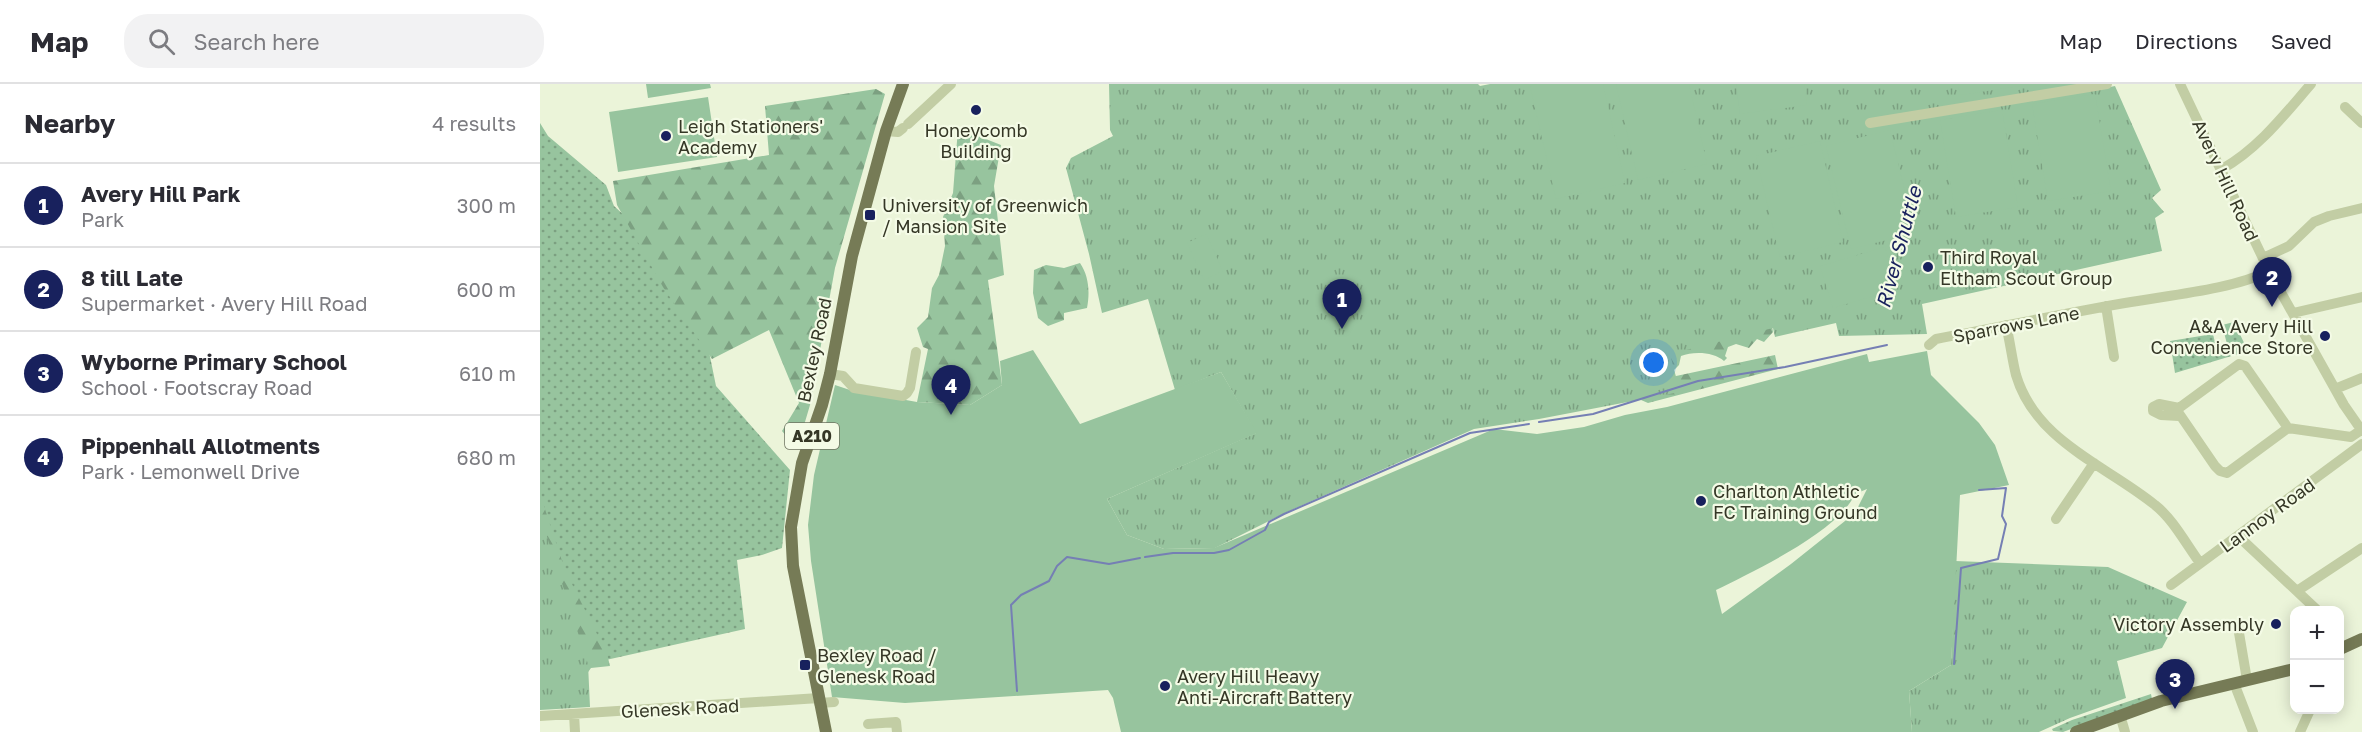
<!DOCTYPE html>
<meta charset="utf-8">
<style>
body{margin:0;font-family:"Golos Text",sans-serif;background:#f2f2f3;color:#2b2b33}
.controls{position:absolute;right:18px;bottom:18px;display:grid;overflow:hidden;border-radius:12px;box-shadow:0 3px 15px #0003}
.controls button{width:54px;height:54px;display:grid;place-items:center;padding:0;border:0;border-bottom:2px solid #e1e1e2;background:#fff;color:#2b2b33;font:30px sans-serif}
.you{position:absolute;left:1114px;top:279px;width:21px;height:21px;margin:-15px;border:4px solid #fff;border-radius:50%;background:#1a73e8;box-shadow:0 0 0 9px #1a73e833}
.badge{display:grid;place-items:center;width:39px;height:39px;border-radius:50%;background:#18215d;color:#fff;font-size:20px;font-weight:700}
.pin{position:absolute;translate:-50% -50px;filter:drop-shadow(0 2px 3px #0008)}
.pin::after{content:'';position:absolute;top:32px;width:21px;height:18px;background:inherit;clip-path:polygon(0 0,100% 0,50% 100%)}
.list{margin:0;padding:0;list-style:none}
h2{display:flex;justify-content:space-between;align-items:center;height:78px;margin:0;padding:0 24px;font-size:26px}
h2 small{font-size:20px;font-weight:400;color:#7c7c81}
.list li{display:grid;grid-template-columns:39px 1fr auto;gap:18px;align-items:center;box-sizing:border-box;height:84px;padding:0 24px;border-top:2px solid #e1e1e2}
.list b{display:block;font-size:22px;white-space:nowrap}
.list p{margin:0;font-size:20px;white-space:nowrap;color:#7c7c81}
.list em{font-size:20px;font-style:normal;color:#7c7c81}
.icon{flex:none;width:33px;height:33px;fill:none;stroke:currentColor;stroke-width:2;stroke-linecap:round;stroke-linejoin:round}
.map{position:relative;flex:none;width:1822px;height:648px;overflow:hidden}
header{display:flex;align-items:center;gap:36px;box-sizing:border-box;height:84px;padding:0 30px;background:#fff;border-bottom:2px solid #e1e1e2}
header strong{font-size:28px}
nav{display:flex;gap:33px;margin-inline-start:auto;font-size:21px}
.search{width:420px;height:54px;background:#f2f2f3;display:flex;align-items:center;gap:15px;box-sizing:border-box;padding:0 21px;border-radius:24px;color:#7c7c81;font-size:22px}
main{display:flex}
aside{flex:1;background:#fff}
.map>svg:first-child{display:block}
.grass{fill:url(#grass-dots)}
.forest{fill:url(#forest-firs)}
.park{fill:url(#park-tufts)}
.garden{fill:#97c49e;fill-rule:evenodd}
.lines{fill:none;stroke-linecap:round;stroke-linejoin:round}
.stream{stroke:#757fb4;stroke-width:2}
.minor{stroke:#c2cda4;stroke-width:10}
.major{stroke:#767b56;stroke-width:12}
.poi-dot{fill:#18215d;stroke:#f4fbe6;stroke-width:2}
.labels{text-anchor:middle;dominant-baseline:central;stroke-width:4.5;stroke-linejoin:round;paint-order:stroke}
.shield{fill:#f4fbe6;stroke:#6e7260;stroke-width:1.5}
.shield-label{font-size:16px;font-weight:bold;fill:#353726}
.poi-label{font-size:18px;fill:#353726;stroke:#f4fbe6;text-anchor:start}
.street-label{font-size:18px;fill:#353726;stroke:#f4fbe6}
.water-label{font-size:20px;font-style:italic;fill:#18215d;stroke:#f4fbe6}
</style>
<header>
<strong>Map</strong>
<div class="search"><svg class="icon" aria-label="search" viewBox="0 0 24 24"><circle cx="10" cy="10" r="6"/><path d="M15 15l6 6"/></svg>Search here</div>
<nav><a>Map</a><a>Directions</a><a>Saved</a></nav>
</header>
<main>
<aside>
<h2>Nearby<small>4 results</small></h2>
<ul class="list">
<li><span class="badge">1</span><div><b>Avery Hill Park</b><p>Park</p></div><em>300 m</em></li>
<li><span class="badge">2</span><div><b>8 till Late</b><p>Supermarket · Avery Hill Road</p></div><em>600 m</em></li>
<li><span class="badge">3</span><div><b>Wyborne Primary School</b><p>School · Footscray Road</p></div><em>610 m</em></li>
<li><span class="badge">4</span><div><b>Pippenhall Allotments</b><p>Park · Lemonwell Drive</p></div><em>680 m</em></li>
</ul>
</aside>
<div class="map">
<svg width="1822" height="648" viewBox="0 0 1822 648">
<defs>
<pattern id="grass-dots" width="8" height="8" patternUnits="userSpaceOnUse" patternTransform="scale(1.5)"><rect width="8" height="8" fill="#97c49e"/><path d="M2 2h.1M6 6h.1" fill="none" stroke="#7ca081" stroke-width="1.8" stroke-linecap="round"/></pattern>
<pattern id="forest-firs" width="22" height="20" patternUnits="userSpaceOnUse" patternTransform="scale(1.5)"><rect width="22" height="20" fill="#97c49e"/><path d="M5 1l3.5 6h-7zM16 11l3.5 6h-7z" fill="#7ca081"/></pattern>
<pattern id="park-tufts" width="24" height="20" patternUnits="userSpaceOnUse" patternTransform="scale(1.5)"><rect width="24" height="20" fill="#97c49e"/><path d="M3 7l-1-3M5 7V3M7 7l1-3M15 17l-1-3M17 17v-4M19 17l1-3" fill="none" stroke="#7ca081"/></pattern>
</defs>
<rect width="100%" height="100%" fill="#ebf4d9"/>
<path class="grass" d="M 0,39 L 8,52 L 66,101 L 74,122 L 116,160 L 164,243 L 176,302 L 250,386 L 242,464 L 222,471 L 197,476 L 205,545 L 48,580 L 0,431 Z
M 1694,238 L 1708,267 L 1635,289 L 1630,257 L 1673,250 L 1676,263 L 1687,260 L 1682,241 Z
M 1611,610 L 1612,615 L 1523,648 L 1513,647 L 1512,645 L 1532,636 Z"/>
<path class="forest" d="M 336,5 L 345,10 L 295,184 L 270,321 L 257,365 L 242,347 L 259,319 L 229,246 L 172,275 L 123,203 L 77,121 L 73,97 L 229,71 L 225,22 Z
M 418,44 L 461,61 L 454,102 L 464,191 L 448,196 L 462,301 L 430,321 L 377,318 L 388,265 L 383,263 L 377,244 L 388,233 L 392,204 L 399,191 L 405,162 L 403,133 L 413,109 Z
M 540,179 C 549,192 550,209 547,224 L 524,229 L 524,236 L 508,242 L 498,234 L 493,209 L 494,186 L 506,181 L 524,184 Z
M 1232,242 L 1233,248 L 1224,258 L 1217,255 L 1209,264 L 1196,260 L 1188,263 L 1185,272 L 1187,274 L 1184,277 C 1174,268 1154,267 1141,272 L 1139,281 L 1132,288 L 1121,268 Z
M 1235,271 L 1238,285 L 1108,319 L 1101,316 L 1136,292 Z
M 0,410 L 25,486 L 67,570 L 70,582 L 51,584 L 36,605 L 0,483 Z"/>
<path class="park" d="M 569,0 L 938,0 L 940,2 L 950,0 L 1553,0 L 1555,6 L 1575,2 L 1621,106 L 1612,114 L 1624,128 L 1615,134 L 1622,167 L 1382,220 L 1387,250 L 1299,252 L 1296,239 L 1235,253 L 1233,244 L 1130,270 L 1140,308 L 999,335 L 934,345 L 747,428 L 675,464 L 624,465 L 587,451 L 567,415 L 716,349 L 681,288 L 635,306 L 608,215 L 562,229 L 549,170 L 526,84 L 531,74 L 573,52 L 570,46 Z
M 0,431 L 48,580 L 50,623 L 0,626 Z
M 1415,477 L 1568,483 L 1647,518 L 1622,564 L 1577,577 L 1586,614 L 1530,634 L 1499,648 L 1372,648 L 1369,607 L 1411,581 Z"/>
<path class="garden" d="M 106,0 L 170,0 L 171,4 L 108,14 Z
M 998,0 L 1063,0 L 1085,99 L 1016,115 L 990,2 Z
M 1076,0 L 1149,0 L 1167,80 L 1098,96 Z
M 1196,0 L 1264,0 L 1267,21 L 1200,30 Z
M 1418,0 L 1481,0 L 1481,2 L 1420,11 Z
M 1555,10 L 1571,107 L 1508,117 L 1492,20 Z
M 168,13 L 177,73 L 78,88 L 69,28 Z
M 1462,26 L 1478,123 L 1416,133 L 1400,36 Z
M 1350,46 L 1375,149 L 1311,165 L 1286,62 Z
M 1280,57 L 1303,158 L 1240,173 L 1216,72 Z
M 666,150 L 683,187 L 664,196 L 647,159 Z
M 1345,163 L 1357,205 L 1293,224 L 1280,182 Z
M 493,266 L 540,340 L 681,288 L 717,349 L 567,415 L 587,451 L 624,465 L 674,464 L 954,345 L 997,350 L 1044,343 L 1085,331 L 1127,323 L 1327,270 L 1329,278 L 1387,267 L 1391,291 L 1439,339 L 1455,361 L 1469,401 L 1420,411 L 1411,581 L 1369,607 L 1372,648 L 581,648 L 573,614 L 568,606 L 365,619 L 292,613 L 271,477 L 268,441 L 274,391 L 295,301 L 310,306 L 377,318 L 430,321 L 462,301 L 460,277 ZM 1327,405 L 1315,429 L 1251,480 L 1182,530 L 1176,506 C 1214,487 1298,448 1315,410 Z"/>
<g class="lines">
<path class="stream" d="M 999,338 L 1053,330 L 1158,297 L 1245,283 L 1347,261
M 605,473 L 633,469 L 674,469 L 689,466 L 725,446 L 729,438 L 744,430 L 930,349 L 989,340
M 1414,580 L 1421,484 L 1458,475 L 1466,440 L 1462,432 L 1466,404 L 1439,406
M 477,607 L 471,521 L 481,511 L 509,497 L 517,482 L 527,473 L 569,480 L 600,474"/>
<path class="minor" d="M 1640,0 L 1729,187 L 1804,321 L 1822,347
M 1805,23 L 1822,39
M 1330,39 L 1567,0
M 368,40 L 411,0
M 346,47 L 358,48 L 363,44
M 1682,85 C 1718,65 1745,30 1771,0
M 1723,174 L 1749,162 L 1774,138 L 1789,132 L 1822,124
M 1566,222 L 1574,273
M 1753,229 L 1822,213
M 1466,241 C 1470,257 1472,275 1476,291 C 1496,358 1566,381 1615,421 C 1633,435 1646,460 1660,479
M 1389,261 L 1396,255 C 1461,243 1526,229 1591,218 C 1631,211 1694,205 1729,187
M 290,290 L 303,292 L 314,304 L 363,312 L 367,309 L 370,304 L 376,268
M 1795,305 L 1822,294
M 1639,332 L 1621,331 L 1613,327 L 1613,323 L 1619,320 L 1639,324
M 1748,344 L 1705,282 L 1699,280 L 1639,324 L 1638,328 L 1675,382 L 1680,387 L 1687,389 L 1748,344 L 1811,353 L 1821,346
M 1516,435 L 1554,379
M 1698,452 L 1777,526
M 1631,501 L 1822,360
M 1757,507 L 1822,464
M 1698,543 L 1707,596
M 1694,599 L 1713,648
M 279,619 L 294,618
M 34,630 L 35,648
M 1580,631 L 1585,648
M 0,632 L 279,614
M 328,640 L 356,638 L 357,648
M 1760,648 L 1770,626"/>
<path class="major" d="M 1800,565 L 1822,555
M 286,648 L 253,482 L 251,443 L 262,379 L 282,321 L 290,290 L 312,172 L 346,47 L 363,0
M 1536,648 L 1621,617 L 1754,585"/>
</g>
<g class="poi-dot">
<circle cx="436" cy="26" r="6"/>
<circle cx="126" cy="52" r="6"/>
<rect x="324" y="125" width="12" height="12" rx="3"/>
<circle cx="1388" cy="183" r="6"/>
<circle cx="1785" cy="252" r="6"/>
<circle cx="1161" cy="417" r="6"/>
<circle cx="1736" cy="540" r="6"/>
<rect x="259" y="575" width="12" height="12" rx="3"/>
<circle cx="625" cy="602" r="6"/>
</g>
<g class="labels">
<rect class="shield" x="245" y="339" width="54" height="26" rx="4.5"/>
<g class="shield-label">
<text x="272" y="352">A210</text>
</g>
<g class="poi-label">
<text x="138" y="42">Leigh Stationers'<tspan x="138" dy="21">Academy</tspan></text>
<text x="436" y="46" text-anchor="middle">Honeycomb<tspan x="436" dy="21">Building</tspan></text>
<text x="342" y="121">University of Greenwich<tspan x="342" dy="21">/ Mansion Site</tspan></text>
<text x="1400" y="173">Third Royal<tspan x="1400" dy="21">Eltham Scout Group</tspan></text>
<text x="1773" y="242" text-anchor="end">A&amp;A Avery Hill<tspan x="1773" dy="21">Convenience Store</tspan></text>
<text x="1173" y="407">Charlton Athletic<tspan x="1173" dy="21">FC Training Ground</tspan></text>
<text x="1724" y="540" text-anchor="end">Victory Assembly</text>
<text x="277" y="571">Bexley Road /<tspan x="277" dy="21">Glenesk Road</tspan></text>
<text x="637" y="592">Avery Hill Heavy<tspan x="637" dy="21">Anti-Aircraft Battery</tspan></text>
</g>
<g class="street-label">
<text transform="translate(1686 96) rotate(65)">Avery Hill Road</text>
<text transform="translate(1476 240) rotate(-11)">Sparrows Lane</text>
<text transform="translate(274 266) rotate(-78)">Bexley Road</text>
<text transform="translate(1727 431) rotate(-36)">Lannoy Road</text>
<text transform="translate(140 624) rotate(-3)">Glenesk Road</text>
</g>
<g class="water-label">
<text transform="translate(1358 163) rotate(-75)">River Shuttle</text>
</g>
</g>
</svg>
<div class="controls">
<button>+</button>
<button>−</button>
</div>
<div class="you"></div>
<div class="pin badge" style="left:802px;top:245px">1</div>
<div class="pin badge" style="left:1732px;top:223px">2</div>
<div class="pin badge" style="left:1635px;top:625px">3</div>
<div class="pin badge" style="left:411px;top:331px">4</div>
</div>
</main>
